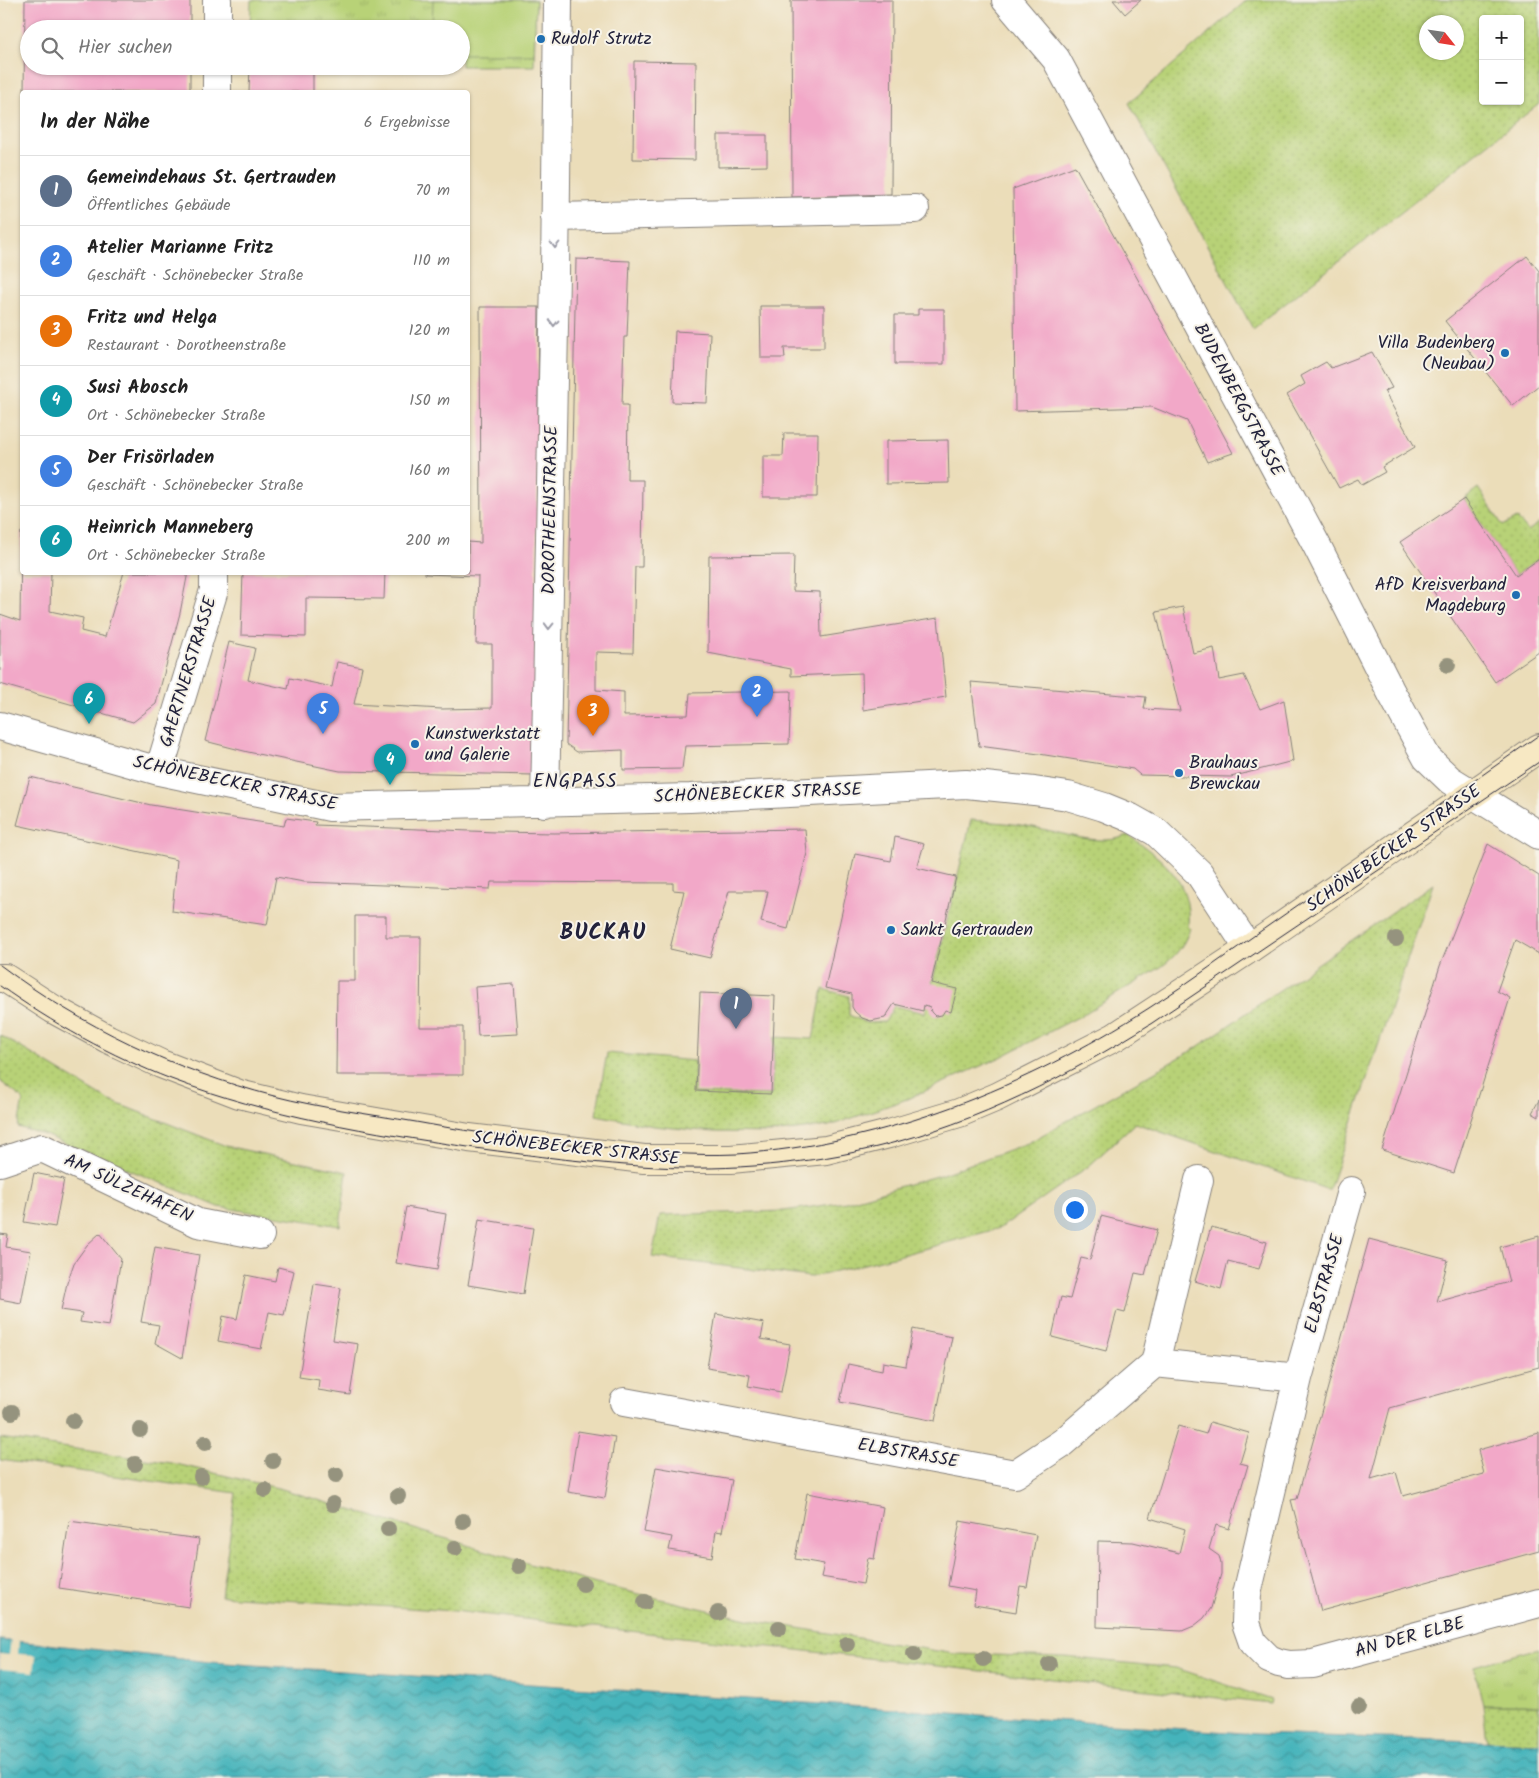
<!DOCTYPE html>
<html lang="de">
<meta charset="utf-8">
<style>
body{margin:0;font-family:Kalam,sans-serif;background:#f2f2f2;color:#222}
.controls{position:absolute;right:15px;top:15px;display:grid;overflow:hidden;border-radius:5px;box-shadow:0 1px 4px #0004}
.controls button{width:45px;height:45px;display:grid;place-items:center;padding:0;border:0;border-bottom:1px solid #e0e0e0;background:#fff;color:#222;font:25px sans-serif}
.compass{position:absolute;left:1419px;top:15px;width:45px;height:45px;border-radius:50%;background:#fff;box-shadow:0 1px 4px #0004;rotate:120deg}
.you{position:absolute;left:1074px;top:1209px;width:18px;height:18px;margin:-12px;border:4px solid #fff;border-radius:50%;background:#1a73e8;box-shadow:0 0 0 8px #1a73e833}
.badge{display:grid;place-items:center;width:32px;height:32px;border-radius:50%;background:#1f6fb2;color:#fff;font-size:16px;font-weight:700}
.pin{position:absolute;translate:-50% -41px;filter:drop-shadow(0 1px 2px #0008)}
.pin::after{content:'';position:absolute;top:26px;width:18px;height:15px;background:inherit;clip-path:polygon(0 0,100% 0,50% 100%)}
.list{margin:0;padding:0;list-style:none}
h2{display:flex;justify-content:space-between;align-items:center;height:65px;margin:0;padding:0 20px;font-size:21px}
h2 small{font-size:16px;font-weight:400;color:#767676}
.list li{display:grid;grid-template-columns:32px 1fr auto;gap:15px;align-items:center;box-sizing:border-box;height:70px;padding:0 20px;border-top:1px solid #e0e0e0}
.list b{display:block;font-size:19px;white-space:nowrap}
.list p{margin:0;font-size:16px;white-space:nowrap;color:#767676}
.list em{font-size:16px;font-style:normal;color:#767676}
.icon{flex:none;width:28px;height:28px;fill:none;stroke:currentColor;stroke-width:2;stroke-linecap:round;stroke-linejoin:round}
.map{position:relative;flex:none;width:1539px;height:1778px;overflow:hidden}
.search{position:absolute;background:#fff;box-shadow:0 1px 4px #0004;left:20px;top:20px;width:450px;height:55px;display:flex;align-items:center;gap:12px;box-sizing:border-box;padding:0 18px;border-radius:28px;color:#767676;font-size:19px}
.panel{position:absolute;background:#fff;box-shadow:0 1px 4px #0004;left:20px;top:90px;width:450px;height:485px;border-radius:5px}
.map>svg:first-child{display:block}
.grass{fill:url(#grass-dots);stroke:#6d7a59;fill-rule:evenodd}
.park{fill:url(#park-tufts);stroke:#6d7a59}
.pitch{fill:#b8d277;stroke:#6d7a59}
.water{fill:url(#water-waves);stroke:#336b7b}
.pier{fill:#ebddb9}
.building{fill:#f2a8c8}
.lines{fill:none;stroke-linecap:round;stroke-linejoin:round}
.minor-casing{stroke:#86807a;stroke-width:30}
.secondary-casing{stroke:#86807a;stroke-width:30}
.minor{stroke:#fff;stroke-width:28}
.secondary{stroke:#f7e8c3;stroke-width:28}
.tram{stroke:#22223b;stroke-width:1}
.tree{fill:#95937e}
.oneway{stroke:#9c9ca7}
.poi-dot{fill:#1f6fb2;stroke:#f7f3e8;stroke-width:2}
.labels{text-anchor:middle;dominant-baseline:central;stroke-width:4;stroke-linejoin:round;paint-order:stroke}
.poi-label{font-size:18px;fill:#22223b;stroke:#f7f3e8;text-anchor:start}
.street-label{font-size:18px;fill:#22223b;stroke:#f7f3e8}
.neighbourhood-label{font-size:19px;letter-spacing:1px;fill:#22223b;stroke:#f7f3e8}
.district-label{font-size:22px;font-weight:bold;letter-spacing:1px;fill:#22223b;stroke:#f7f3e8}
</style>
<div class="map">
<svg width="1539" height="1778" viewBox="0 0 1539 1778">
<defs>
<pattern id="grass-dots" width="8" height="8" patternUnits="userSpaceOnUse" patternTransform="scale(1.25)"><rect width="8" height="8" fill="#b8d277"/><path d="M2 2h.1M6 6h.1" fill="none" stroke="#9eb468" stroke-width="1.8" stroke-linecap="round"/></pattern>
<pattern id="park-tufts" width="24" height="20" patternUnits="userSpaceOnUse" patternTransform="scale(1.25)"><rect width="24" height="20" fill="#b8d277"/><path d="M3 7l-1-3M5 7V3M7 7l1-3M15 17l-1-3M17 17v-4M19 17l1-3" fill="none" stroke="#9eb468"/></pattern>
<pattern id="water-waves" width="16" height="10" patternUnits="userSpaceOnUse" patternTransform="scale(1.25)"><rect width="16" height="10" fill="#44b4bb"/><path d="M0 5q4-4 8 0t8 0" fill="none" stroke="#389299"/></pattern>
</defs>
<rect width="100%" height="100%" fill="#f7f3e8"/>
<filter id="ink" filterUnits="userSpaceOnUse"><feTurbulence type="fractalNoise" baseFrequency=".02" numOctaves="2"/><feDisplacementMap in="SourceGraphic" scale="10" xChannelSelector="R" yChannelSelector="G"/><feConvolveMatrix kernelMatrix="1 2 1 2 8 2 1 2 1" color-interpolation-filters="sRGB"/></filter>
<filter id="wash" filterUnits="userSpaceOnUse"><feTurbulence type="fractalNoise" baseFrequency=".0096" numOctaves="4" result="noise"/><feDisplacementMap in="SourceGraphic" scale="20" xChannelSelector="R" yChannelSelector="G"/><feGaussianBlur stdDeviation="1.12" result="paint"/><feColorMatrix in="noise" values="0 0 0 0 0 0 0 0 0 0 0 0 0 0 0 0 0 1.4 0 .05"/><feComposite in="paint" operator="in"/></filter>
<g filter="url(#wash)">
<rect width="100%" height="100%" fill="#ebddb9"/>
<path class="grass" d="M 1247,0 L 1539,0 L 1539,104 L 1253,329 L 1129,103 ZM 1483,19 L 1520,19 L 1520,101 L 1483,101 ZM 1426,22 L 1456,22 L 1456,52 L 1426,52 Z
M 1478,488 L 1503,526 L 1517,518 L 1528,531 L 1539,523 L 1539,559 L 1516,575 L 1464,499 Z
M 971,820 C 992,822 1012,823 1033,827 C 1060,832 1101,848 1128,835 C 1162,859 1192,880 1188,926 L 1190,928 C 1184,946 1176,956 1161,967 L 1082,1015 L 1001,1057 L 907,1099 L 829,1126 L 771,1133 L 713,1132 L 654,1126 L 596,1115 L 607,1053 L 695,1061 L 694,1093 L 771,1095 L 775,1037 L 813,1039 L 823,989 L 849,996 L 849,1015 L 867,1023 L 885,1022 L 894,1006 L 925,1013 Z
M 1433,884 L 1329,1190 L 1135,1123 L 1089,1166 L 1000,1228 L 905,1254 L 811,1277 L 652,1257 L 660,1215 L 784,1211 L 846,1202 L 940,1175 L 1028,1143 L 1193,1050 Z
M 0,1035 L 108,1100 L 226,1146 L 347,1172 L 340,1226 L 219,1207 L 45,1135 L 18,1127 L 23,1099 L 0,1081 Z
M 0,1438 L 172,1463 L 282,1489 L 596,1584 L 756,1621 L 955,1654 L 1066,1657 L 1176,1668 L 1272,1700 L 1271,1704 L 454,1611 L 221,1596 L 236,1493 L 0,1460 Z
M 1483,1705 L 1539,1705 L 1539,1743 L 1487,1741 Z"/>
<path class="park" d="M 251,0 L 536,0 L 534,66 L 461,66 L 461,29 L 250,29 Z
M 1539,1648 L 1539,1705 L 1483,1705 L 1474,1666 Z"/>
<path class="pitch" d="M 433,0 L 536,0 L 534,54 L 461,54 L 461,29 L 432,29 Z"/>
<path class="water" d="M 0,1640 L 37,1643 L 210,1662 L 1258,1734 L 1539,1743 L 1539,1778 L 0,1778 Z"/>
<path class="pier" d="M 11,1638 L 19,1639 L 18,1654 L 36,1655 L 34,1672 L 0,1669 L 0,1654 L 9,1655 Z"/>
<g id="blocks">
<path class="building" d="M 25,0 L 190,0 L 190,29 L 29,29 L 29,66 L 190,66 L 190,92 L 24,92 Z
M 791,0 L 892,0 L 891,194 L 792,197 Z
M 1113,0 L 1141,0 L 1125,14 Z
M 634,61 L 696,62 L 695,160 L 633,159 Z
M 250,66 L 313,66 L 313,92 L 249,92 Z
M 718,135 L 767,135 L 767,166 L 718,167 Z
M 1075,166 L 1213,415 L 1233,453 L 1207,462 L 1187,421 L 1152,407 L 1015,411 L 1013,189 Z
M 1527,256 L 1539,271 L 1539,385 L 1513,406 L 1445,321 Z
M 576,259 L 630,261 L 627,337 L 624,337 L 622,405 L 628,405 L 627,480 L 643,480 L 642,567 L 635,567 L 633,653 L 596,652 L 596,690 L 624,692 L 624,716 L 688,715 L 690,693 L 791,691 L 789,744 L 685,746 L 682,769 L 623,770 L 623,750 L 577,752 L 566,744 Z
M 760,306 L 824,306 L 824,348 L 784,348 L 785,358 L 761,358 Z
M 480,307 L 539,307 L 534,775 L 340,771 L 248,752 L 205,741 L 229,642 L 255,648 L 248,680 L 288,689 L 290,678 L 332,687 L 337,662 L 362,667 L 354,704 L 442,709 L 492,708 L 492,644 L 476,644 L 478,576 L 425,574 L 425,572 L 468,572 L 468,542 L 481,543 Z
M 918,309 L 944,309 L 944,364 L 895,364 L 895,315 L 918,315 Z
M 675,331 L 710,333 L 707,403 L 672,402 Z
M 1372,352 L 1392,388 L 1384,391 L 1415,447 L 1382,467 L 1385,472 L 1362,485 L 1358,479 L 1339,488 L 1287,395 L 1305,384 L 1301,376 L 1326,362 L 1331,368 Z
M 784,433 L 818,433 L 817,497 L 763,497 L 763,456 L 783,456 Z
M 948,440 L 949,483 L 886,484 L 886,441 Z
M 1464,499 L 1516,575 L 1539,559 L 1539,652 L 1495,682 L 1400,542 Z
M 21,532 L 22,532 L 22,572 L 51,572 L 50,611 L 83,618 L 81,631 L 105,637 L 124,572 L 188,572 L 180,613 L 156,704 L 133,722 L 0,684 L 0,614 L 20,621 Z
M 794,555 L 793,591 L 820,592 L 821,637 L 938,618 L 946,697 L 863,710 L 862,673 L 791,676 L 791,669 L 708,653 L 709,556 Z
M 243,572 L 385,572 L 384,599 L 306,598 L 306,637 L 241,635 Z
M 1183,607 L 1193,653 L 1214,648 L 1219,680 L 1244,675 L 1260,709 L 1284,700 L 1293,761 L 1231,777 L 1140,775 L 1133,769 L 1039,754 L 979,746 L 971,682 L 1146,697 L 1144,709 L 1180,711 L 1156,612 Z
M 30,777 L 151,805 L 284,826 L 286,818 L 316,822 L 315,825 L 496,832 L 554,833 L 805,829 L 807,853 L 788,929 L 761,922 L 768,891 L 729,891 L 710,958 L 670,949 L 684,891 L 673,890 L 673,883 L 491,882 L 490,889 L 304,882 L 276,877 L 267,925 L 172,911 L 177,860 L 17,825 Z
M 895,837 L 924,844 L 917,868 L 956,877 L 931,983 L 957,989 L 951,1012 L 945,1010 L 942,1015 L 935,1016 L 931,1012 L 930,1007 L 924,1005 L 923,1011 L 894,1004 L 885,1018 L 871,1021 L 862,1018 L 855,1012 L 852,1007 L 852,994 L 825,988 L 855,854 L 891,861 Z
M 1488,844 L 1539,876 L 1539,954 L 1515,940 L 1497,991 L 1510,998 L 1454,1173 L 1382,1150 L 1440,966 Z
M 355,916 L 386,916 L 386,937 L 421,937 L 420,1027 L 463,1027 L 463,1075 L 336,1075 L 337,981 L 355,981 Z
M 514,984 L 518,1034 L 478,1036 L 475,987 Z
M 700,993 L 775,996 L 771,1094 L 696,1091 Z
M 1539,1100 L 1539,1117 L 1532,1113 Z
M 34,1173 L 64,1179 L 55,1227 L 24,1222 Z
M 406,1207 L 446,1214 L 437,1270 L 396,1263 Z
M 1101,1216 L 1157,1230 L 1145,1275 L 1135,1273 L 1125,1313 L 1117,1311 L 1106,1351 L 1052,1337 L 1061,1297 L 1070,1299 L 1081,1258 L 1090,1260 Z
M 479,1219 L 533,1228 L 523,1294 L 468,1285 Z
M 1211,1227 L 1267,1242 L 1259,1269 L 1228,1261 L 1221,1289 L 1195,1281 Z
M 100,1233 L 121,1259 L 109,1326 L 80,1322 L 82,1313 L 61,1310 L 67,1283 L 74,1263 L 87,1245 Z
M 0,1234 L 8,1235 L 6,1247 L 31,1251 L 21,1303 L 0,1299 Z
M 1539,1236 L 1539,1367 L 1390,1408 L 1371,1479 L 1396,1472 L 1403,1496 L 1484,1474 L 1478,1450 L 1539,1433 L 1539,1551 L 1321,1611 L 1291,1500 L 1297,1499 L 1369,1239 L 1448,1260 L 1437,1302 L 1509,1282 L 1500,1247 Z
M 155,1247 L 199,1255 L 182,1358 L 155,1343 L 159,1325 L 141,1322 Z
M 278,1267 L 294,1271 L 284,1315 L 269,1312 L 261,1349 L 218,1341 L 223,1316 L 237,1319 L 246,1275 L 275,1281 Z
M 314,1284 L 341,1288 L 333,1340 L 358,1344 L 350,1395 L 318,1390 L 319,1380 L 299,1377 Z
M 716,1314 L 764,1323 L 761,1339 L 790,1344 L 781,1392 L 748,1386 L 750,1375 L 707,1368 Z
M 913,1329 L 952,1337 L 935,1421 L 840,1402 L 848,1364 L 882,1371 L 883,1362 L 906,1366 Z
M 1210,1422 L 1249,1433 L 1240,1463 L 1248,1465 L 1229,1529 L 1216,1525 L 1209,1549 L 1219,1556 L 1221,1564 L 1221,1574 L 1211,1608 L 1204,1618 L 1194,1626 L 1182,1631 L 1097,1627 L 1098,1541 L 1133,1542 L 1179,1553 L 1185,1529 L 1150,1518 L 1178,1426 L 1206,1434 Z
M 578,1431 L 615,1437 L 605,1498 L 568,1492 Z
M 656,1467 L 732,1480 L 722,1532 L 716,1531 L 712,1557 L 669,1550 L 672,1537 L 644,1532 Z
M 807,1493 L 883,1507 L 874,1559 L 868,1558 L 863,1584 L 821,1577 L 824,1564 L 795,1559 Z
M 69,1521 L 199,1539 L 189,1607 L 59,1588 Z
M 960,1521 L 1036,1535 L 1027,1587 L 1020,1586 L 1016,1612 L 974,1605 L 976,1591 L 948,1586 Z"/>
</g>
</g>
<g filter="url(#ink)">
<use href="#blocks" fill-opacity="0" stroke="#86807a" stroke-width="1"/>
<g class="lines">
<defs>
<path id="minor" d="M 1006,0 L 1056,59 L 1317,546 L 1391,692 L 1427,758 L 1450,780 L 1539,835
M 217,29 L 217,0
M 217,66 L 217,92
M 555,217 L 915,209
M 0,726 L 159,771 L 330,807 L 690,798 L 966,784 L 1034,791 L 1068,796 L 1104,807 L 1131,818 L 1156,832 L 1199,873 L 1249,949
M 159,771 L 214,590 L 214,572
M 545,803 L 555,274 L 558,0
M 0,1162 L 42,1148 L 198,1223 L 260,1235
M 1351,1191 L 1298,1378 L 1247,1594 L 1246,1623 L 1253,1643 L 1269,1659 L 1279,1663 L 1289,1665 L 1313,1664 L 1539,1603
M 1155,1363 L 1298,1378
M 624,1402 L 1015,1474 L 1062,1443 L 1155,1363 L 1199,1180"/>
<path id="secondary" d="M 0,978 L 5,978 L 53,1009 L 108,1039 L 161,1064 L 239,1094 L 301,1109 L 469,1138 L 644,1159 L 731,1159 L 826,1150 L 889,1134 L 959,1113 L 997,1097 L 1115,1037 L 1249,949 L 1539,748"/>
</defs>
<use href="#minor" class="minor-casing"/>
<use href="#secondary" class="secondary-casing"/>
<use href="#minor" class="minor"/>
<use href="#secondary" class="secondary"/>
<path class="tram" d="M 0,965 C 81,1026 176,1071 274,1096 C 321,1108 369,1114 416,1122 C 481,1134 545,1142 610,1148 C 652,1152 694,1156 737,1154 C 885,1144 1025,1087 1149,1008 C 1190,982 1229,953 1268,926 C 1359,863 1448,799 1539,735
M 0,986 C 52,1023 111,1056 171,1079 C 269,1116 372,1133 475,1148 C 535,1156 596,1164 657,1167 C 728,1171 811,1164 881,1146 C 978,1122 1068,1076 1152,1023 L 1539,762"/>
</g>
<g class="tree">
<circle cx="1448" cy="665" r="8"/>
<circle cx="1396" cy="939" r="8"/>
<circle cx="12" cy="1412" r="8"/>
<circle cx="73" cy="1421" r="8"/>
<circle cx="140" cy="1430" r="8"/>
<circle cx="205" cy="1443" r="8"/>
<circle cx="273" cy="1461" r="8"/>
<circle cx="135" cy="1464" r="8"/>
<circle cx="336" cy="1475" r="8"/>
<circle cx="201" cy="1477" r="8"/>
<circle cx="265" cy="1490" r="8"/>
<circle cx="398" cy="1496" r="8"/>
<circle cx="333" cy="1504" r="8"/>
<circle cx="463" cy="1521" r="8"/>
<circle cx="388" cy="1529" r="8"/>
<circle cx="455" cy="1548" r="8"/>
<circle cx="519" cy="1566" r="8"/>
<circle cx="583" cy="1584" r="8"/>
<circle cx="645" cy="1602" r="8"/>
<circle cx="718" cy="1613" r="8"/>
<circle cx="779" cy="1628" r="8"/>
<circle cx="847" cy="1644" r="8"/>
<circle cx="914" cy="1654" r="8"/>
<circle cx="983" cy="1659" r="8"/>
<circle cx="1049" cy="1664" r="8"/>
<circle cx="1359" cy="1707" r="8"/>
</g>
<defs><path id="oneway-chevron" d="M-2-3.5L2.5 0L-2 3.5" fill="none" stroke-width="1.6" stroke-linecap="round" stroke-linejoin="round" transform="scale(1.25)"/></defs>
<g class="oneway">
<use href="#oneway-chevron" transform="translate(555 245) rotate(90)"/>
<use href="#oneway-chevron" transform="translate(554 323) rotate(91)"/>
<use href="#oneway-chevron" transform="translate(549 626) rotate(91)"/>
</g>
</g>
<g class="poi-dot">
<circle cx="541" cy="39" r="5"/>
<circle cx="1505" cy="353" r="5"/>
<circle cx="1516" cy="595" r="5"/>
<circle cx="415" cy="744" r="5"/>
<circle cx="1179" cy="773" r="5"/>
<circle cx="891" cy="930" r="5"/>
</g>
<g class="labels">
<g class="poi-label">
<text x="551" y="39">Rudolf Strutz</text>
<text x="1495" y="343" text-anchor="end">Villa Budenberg<tspan x="1495" dy="21">(Neubau)</tspan></text>
<text x="1506" y="585" text-anchor="end">AfD Kreisverband<tspan x="1506" dy="21">Magdeburg</tspan></text>
<text x="425" y="734">Kunstwerkstatt<tspan x="425" dy="21">und Galerie</tspan></text>
<text x="1189" y="763">Brauhaus<tspan x="1189" dy="21">Brewckau</tspan></text>
<text x="901" y="930">Sankt Gertrauden</text>
</g>
<g class="street-label">
<text transform="translate(1238 400) rotate(62)">BUDENBERGSTRASSE</text>
<text transform="translate(551 510) rotate(-89)">DOROTHEENSTRASSE</text>
<text transform="translate(189 672) rotate(-73)">GAERTNERSTRASSE</text>
<text transform="translate(235 784) rotate(12)">SCHÖNEBECKER STRASSE</text>
<text transform="translate(758 794) rotate(-2)">SCHÖNEBECKER STRASSE</text>
<text transform="translate(1394 849) rotate(-35)">SCHÖNEBECKER STRASSE</text>
<text transform="translate(576 1149) rotate(6)">SCHÖNEBECKER STRASSE</text>
<text transform="translate(128 1189) rotate(25)">AM SÜLZEHAFEN</text>
<text transform="translate(1325 1284) rotate(-74)">ELBSTRASSE</text>
<text transform="translate(908 1454) rotate(10)">ELBSTRASSE</text>
<text transform="translate(1410 1638) rotate(-15)">AN DER ELBE</text>
</g>
<g class="neighbourhood-label">
<text x="575" y="782">ENGPASS</text>
</g>
<g class="district-label">
<text x="603" y="933">BUCKAU</text>
</g>
</g>
</svg>
<div class="controls">
<button>+</button>
<button>−</button>
</div>
<svg class="compass" viewBox="-18 -18 36 36"><path d="M0-13l5 13h-10z" fill="#e53935"/><path d="M0 13l5-13h-10z" fill="#767676"/></svg>
<div class="you"></div>
<div class="pin badge" style="left:736px;top:1029px;background:#5c6f8a">1</div>
<div class="pin badge" style="left:757px;top:717px;background:#3f7fe0">2</div>
<div class="pin badge" style="left:593px;top:736px;background:#e8710a">3</div>
<div class="pin badge" style="left:390px;top:785px;background:#0f9aa8">4</div>
<div class="pin badge" style="left:323px;top:734px;background:#3f7fe0">5</div>
<div class="pin badge" style="left:89px;top:724px;background:#0f9aa8">6</div>
<div class="search"><svg class="icon" aria-label="search" viewBox="0 0 24 24"><circle cx="10" cy="10" r="6"/><path d="M15 15l6 6"/></svg>Hier suchen</div>
<section class="panel">
<h2>In der Nähe<small>6 Ergebnisse</small></h2>
<ul class="list">
<li><span class="badge" style="background:#5c6f8a">1</span><div><b>Gemeindehaus St. Gertrauden</b><p>Öffentliches Gebäude</p></div><em>70 m</em></li>
<li><span class="badge" style="background:#3f7fe0">2</span><div><b>Atelier Marianne Fritz</b><p>Geschäft · Schönebecker Straße</p></div><em>110 m</em></li>
<li><span class="badge" style="background:#e8710a">3</span><div><b>Fritz und Helga</b><p>Restaurant · Dorotheenstraße</p></div><em>120 m</em></li>
<li><span class="badge" style="background:#0f9aa8">4</span><div><b>Susi Abosch</b><p>Ort · Schönebecker Straße</p></div><em>150 m</em></li>
<li><span class="badge" style="background:#3f7fe0">5</span><div><b>Der Frisörladen</b><p>Geschäft · Schönebecker Straße</p></div><em>160 m</em></li>
<li><span class="badge" style="background:#0f9aa8">6</span><div><b>Heinrich Manneberg</b><p>Ort · Schönebecker Straße</p></div><em>200 m</em></li>
</ul>
</section>
</div>
